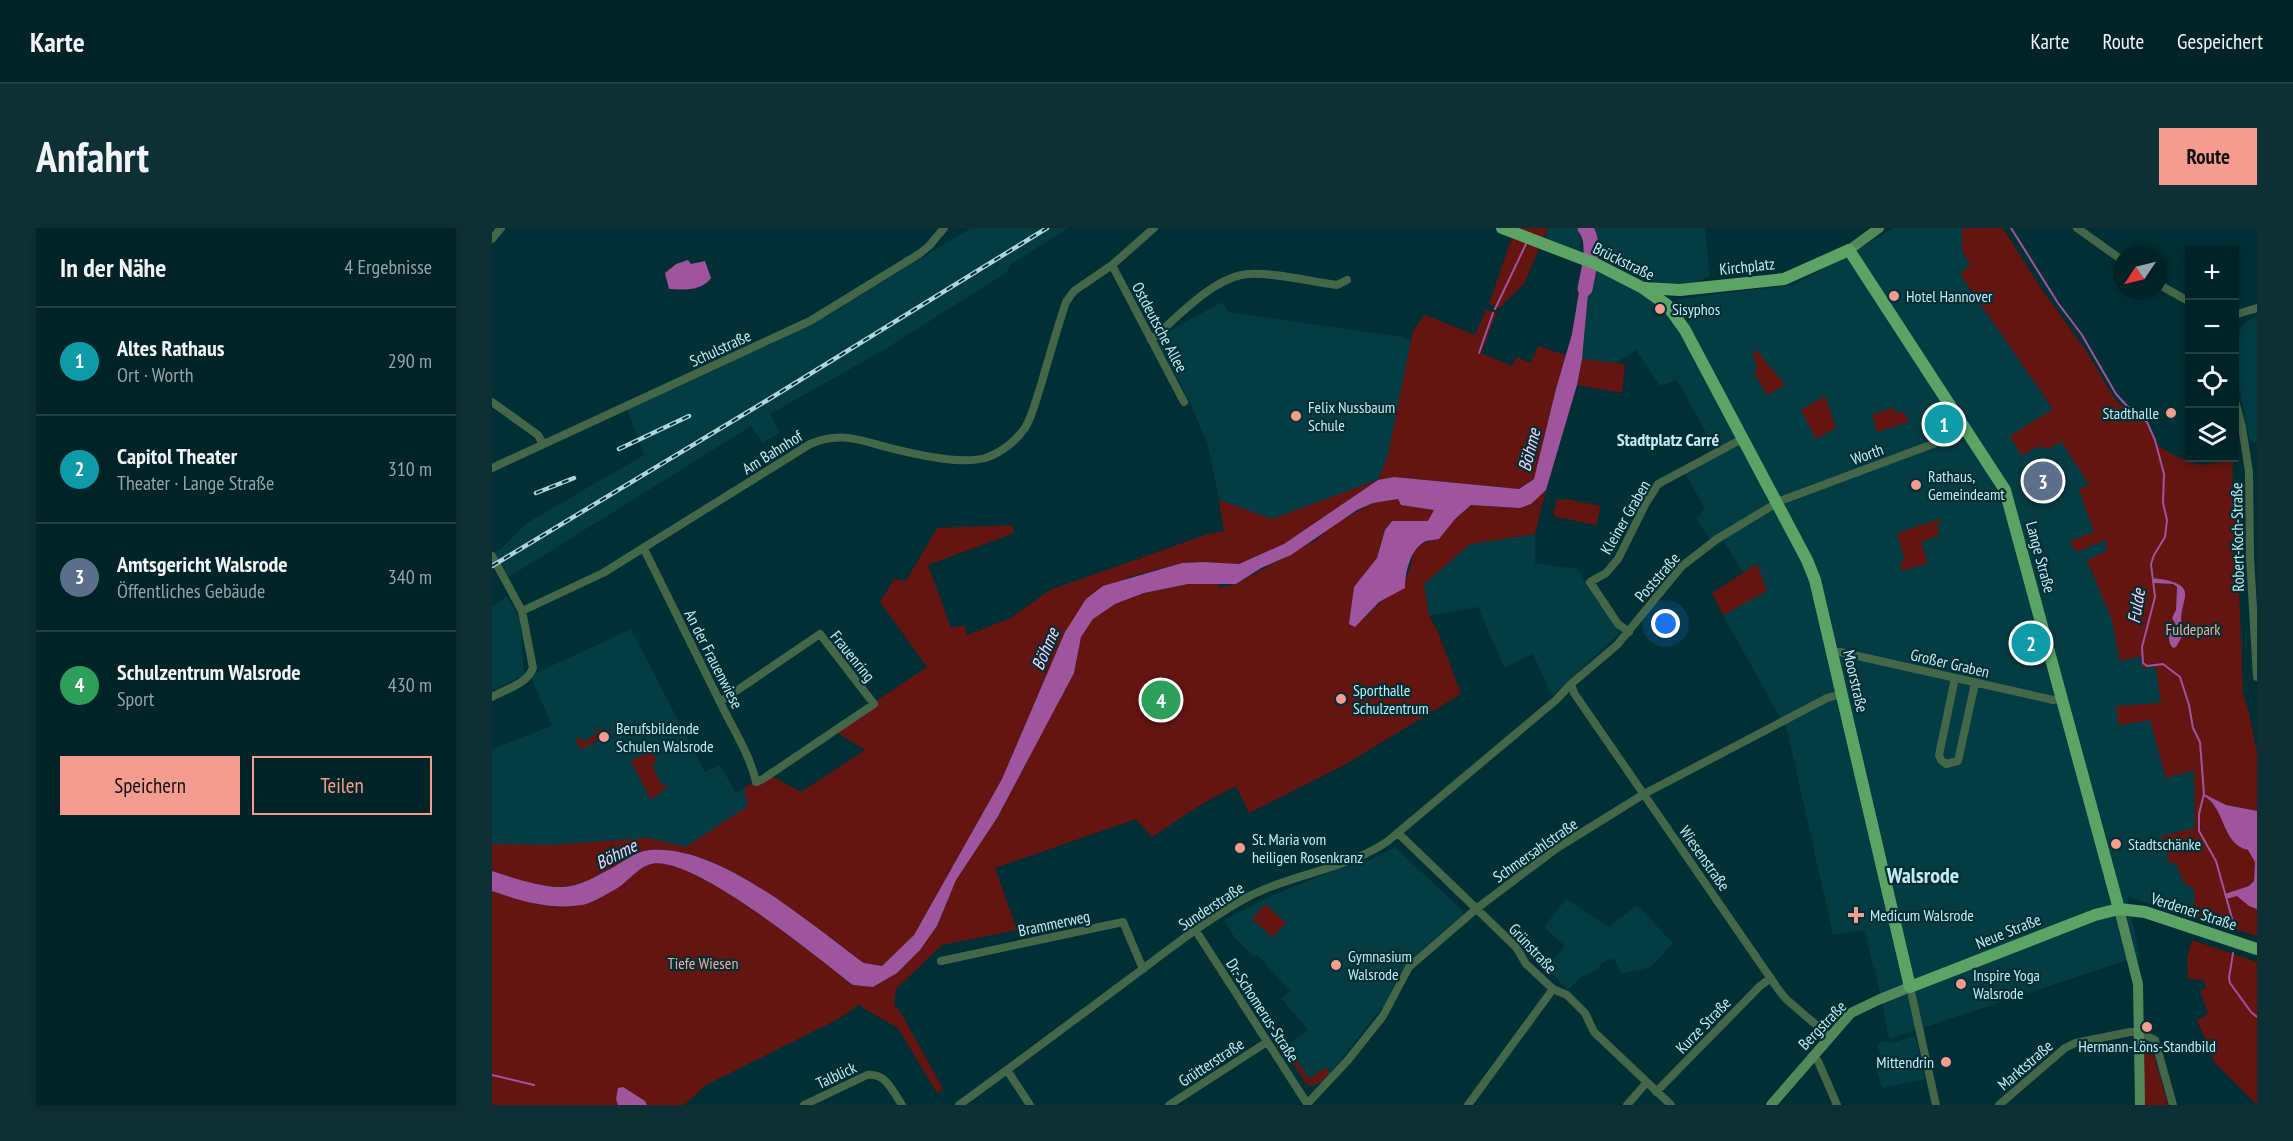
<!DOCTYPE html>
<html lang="de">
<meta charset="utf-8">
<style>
body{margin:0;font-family:"PT Sans Narrow",sans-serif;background:#0e2f34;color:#f1f3f6}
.controls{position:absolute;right:18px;top:18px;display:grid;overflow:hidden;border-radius:0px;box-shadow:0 3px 9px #0003}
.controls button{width:54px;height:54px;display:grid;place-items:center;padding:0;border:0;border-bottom:2px solid #224045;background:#002328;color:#f1f3f6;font:30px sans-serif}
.compass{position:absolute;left:1621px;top:18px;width:54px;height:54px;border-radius:50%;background:#002328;box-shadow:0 3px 9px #0003;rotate:235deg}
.you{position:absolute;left:1174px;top:396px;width:21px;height:21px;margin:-15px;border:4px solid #fff;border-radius:50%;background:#1a73e8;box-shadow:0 0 0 9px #1a73e833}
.badge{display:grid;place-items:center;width:39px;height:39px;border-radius:50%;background:#f59c91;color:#fff;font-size:20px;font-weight:700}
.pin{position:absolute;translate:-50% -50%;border:3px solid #fff;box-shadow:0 2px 6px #0006}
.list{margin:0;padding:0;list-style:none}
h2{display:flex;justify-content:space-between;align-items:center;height:78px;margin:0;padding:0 24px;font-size:26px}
h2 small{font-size:20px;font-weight:400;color:#95a4a8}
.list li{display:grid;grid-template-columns:39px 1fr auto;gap:18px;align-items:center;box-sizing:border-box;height:108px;padding:0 24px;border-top:2px solid #224045}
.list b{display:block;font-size:22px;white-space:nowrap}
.list p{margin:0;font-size:20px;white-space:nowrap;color:#95a4a8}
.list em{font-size:20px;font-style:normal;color:#95a4a8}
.actions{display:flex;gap:12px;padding:18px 24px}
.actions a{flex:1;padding:14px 0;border:2px solid #f59c91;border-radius:0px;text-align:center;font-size:21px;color:#f59c91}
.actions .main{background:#f59c91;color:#111}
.icon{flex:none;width:33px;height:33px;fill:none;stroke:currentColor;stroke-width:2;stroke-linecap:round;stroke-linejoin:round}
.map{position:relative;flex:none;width:1765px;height:877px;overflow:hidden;border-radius:0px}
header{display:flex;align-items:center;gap:36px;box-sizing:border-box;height:84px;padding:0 30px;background:#002328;border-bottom:2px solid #224045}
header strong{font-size:28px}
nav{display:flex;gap:33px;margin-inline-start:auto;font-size:21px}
.intro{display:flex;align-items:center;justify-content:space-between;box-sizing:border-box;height:144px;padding:0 36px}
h1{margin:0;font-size:42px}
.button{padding:15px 27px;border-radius:0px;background:#f59c91;color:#111;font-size:21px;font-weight:700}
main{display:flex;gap:36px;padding:0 36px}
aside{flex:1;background:#002328;border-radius:0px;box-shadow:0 3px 9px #0003}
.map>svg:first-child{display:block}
.built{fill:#043c43}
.green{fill:#641511}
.water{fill:#9f549e}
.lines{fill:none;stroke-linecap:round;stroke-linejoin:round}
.stream{stroke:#9f549e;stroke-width:2}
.river{stroke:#9f549e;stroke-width:15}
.street{stroke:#456749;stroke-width:8}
.secondary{stroke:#52895a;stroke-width:10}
.primary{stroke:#5ba466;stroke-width:12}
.rail-casing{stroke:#afd6dc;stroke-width:4.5}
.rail{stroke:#002f35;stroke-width:2;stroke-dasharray:7;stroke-linecap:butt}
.poi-dot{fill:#f59c91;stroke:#002f35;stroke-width:2}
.labels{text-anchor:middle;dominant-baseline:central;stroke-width:4.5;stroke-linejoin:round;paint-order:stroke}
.street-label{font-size:16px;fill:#c5ebf1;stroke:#002f35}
.poi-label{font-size:16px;fill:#c5ebf1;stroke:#002f35;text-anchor:start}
.park-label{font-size:16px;fill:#faa79c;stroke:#002f35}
.neighbourhood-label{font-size:18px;font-weight:bold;fill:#c5ebf1;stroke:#002f35}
.water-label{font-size:18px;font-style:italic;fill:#fbd3f9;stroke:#002f35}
.district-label{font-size:22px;font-weight:bold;fill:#c5ebf1;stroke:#002f35}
</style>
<header>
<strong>Karte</strong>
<nav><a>Karte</a><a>Route</a><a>Gespeichert</a></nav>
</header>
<div class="intro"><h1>Anfahrt</h1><a class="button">Route</a></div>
<main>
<aside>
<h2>In der Nähe<small>4 Ergebnisse</small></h2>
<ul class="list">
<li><span class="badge" style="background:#0f9aa8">1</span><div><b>Altes Rathaus</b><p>Ort · Worth</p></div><em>290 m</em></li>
<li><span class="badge" style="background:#0f9aa8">2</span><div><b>Capitol Theater</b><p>Theater · Lange Straße</p></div><em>310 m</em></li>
<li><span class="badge" style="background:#5c6f8a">3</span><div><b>Amtsgericht Walsrode</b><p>Öffentliches Gebäude</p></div><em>340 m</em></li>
<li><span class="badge" style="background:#2e9e5b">4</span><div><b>Schulzentrum Walsrode</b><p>Sport</p></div><em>430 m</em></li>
</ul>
<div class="actions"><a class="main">Speichern</a><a>Teilen</a></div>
</aside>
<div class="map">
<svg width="1765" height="877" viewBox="0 0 1765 877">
<rect width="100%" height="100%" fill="#002f35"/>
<path class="built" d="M 479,0 L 576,0 L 518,37 L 514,45 L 390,123 L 278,186 L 288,205 L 270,215 L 259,198 L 17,349 L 2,325 L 9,321 L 35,295 L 152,227 L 135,180 L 321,96 Z
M 1056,0 L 1085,0 L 1089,10 L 1087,24 L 1052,11 Z
M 1103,0 L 1213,0 L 1218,48 L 1195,58 L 1147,56 L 1125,44 L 1103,29 Z
M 1401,0 L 1470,0 L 1470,22 L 1479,37 L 1468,46 L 1561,182 L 1518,209 L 1543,219 L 1569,213 L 1597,257 L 1587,262 L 1602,304 L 1577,314 L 1586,324 L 1613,311 L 1615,323 L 1595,333 L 1620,392 L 1628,432 L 1649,428 L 1664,439 L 1669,475 L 1624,478 L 1627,497 L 1658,492 L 1702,541 L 1703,600 L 1671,608 L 1684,635 L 1692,655 L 1702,661 L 1703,689 L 1635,669 L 1648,728 L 1397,811 L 1388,765 L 1372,702 L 1341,707 L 1295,502 L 1231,387 L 1275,362 L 1265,336 L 1251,345 L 1231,312 L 1222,318 L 1204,290 L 1213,281 L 1193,245 L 1227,228 L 1185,152 L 1168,158 L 1144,122 L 1124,135 L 1090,131 L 1098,44 L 1105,43 L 1169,73 L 1182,73 L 1194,70 L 1301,57 L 1352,30 Z
M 730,74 L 737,84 L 911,109 L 919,114 L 896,227 L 886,252 L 780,291 L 727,272 L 715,214 L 692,162 L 663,111 Z
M 1765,88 L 1765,214 L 1758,214 L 1743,140 L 1743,109 L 1753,94 Z
M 1043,306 L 1043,335 L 1085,341 L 1128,405 L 1060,468 L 1041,426 L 1012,440 L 986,379 L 937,388 L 932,356 L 978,316 Z
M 15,368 L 28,392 L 32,447 L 0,463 L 0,379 Z
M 139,401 L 213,544 L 228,537 L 244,565 L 252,560 L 257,578 L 194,619 L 156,610 L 58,617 L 0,616 L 0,521 L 60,498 L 40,452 L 40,444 L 44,445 Z
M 903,619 L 971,683 L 970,687 L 920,730 L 908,744 L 892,777 L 833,852 L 820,859 L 814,857 L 791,820 L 816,802 L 789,770 L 798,763 L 765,727 L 762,729 L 743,710 L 732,692 L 779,668 L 845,641 L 876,633 Z
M 1074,671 L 1117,699 L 1145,677 L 1181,715 L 1159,739 L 1129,746 L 1123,732 L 1117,731 L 1110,735 L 1107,740 L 1088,750 L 1076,762 L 1054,740 L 1073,718 L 1052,699 Z
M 1423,808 L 1433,851 L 1390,860 L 1384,840 L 1392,837 L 1385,816 L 1394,813 L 1399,815 Z"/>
<path class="green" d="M 1023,0 L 1056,0 L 1032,56 L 1007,80 L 997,76 Z
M 1470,0 L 1511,0 L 1546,56 L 1595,124 L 1622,170 L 1635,183 L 1654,194 L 1664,216 L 1681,227 L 1707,237 L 1724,235 L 1735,230 L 1741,230 L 1740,268 L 1744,279 L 1751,466 C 1758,481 1760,506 1765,523 L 1765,708 L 1703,689 L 1702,661 L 1692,655 L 1684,635 L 1678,636 L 1670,608 L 1703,600 L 1702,542 L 1674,550 L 1658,492 L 1627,497 L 1624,478 L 1669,475 L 1664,439 L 1651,440 L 1649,428 L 1628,433 L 1620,392 L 1595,332 L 1615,323 L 1613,312 L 1585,324 L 1577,314 L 1602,304 L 1587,262 L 1597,256 L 1569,213 L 1557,221 C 1545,216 1540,221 1530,228 L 1518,208 L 1561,181 L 1468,46 L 1478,37 L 1470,22 Z
M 994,82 L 1005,84 L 989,125 L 1020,138 L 1024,129 L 1039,135 L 1046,118 L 1074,127 L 1064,161 L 1042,251 L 1026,261 L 902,249 L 886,252 L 792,316 L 747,336 L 712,334 L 690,335 L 637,349 L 573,404 L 510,551 L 422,707 L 390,738 L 372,735 C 318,696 228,616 158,622 C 141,624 132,634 118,641 C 103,649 88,658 71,659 C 52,660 18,649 0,643 L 0,616 L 58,617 L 156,610 L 194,619 L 256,578 L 252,560 L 276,546 L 309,564 L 373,522 L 341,502 L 435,439 L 388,374 L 402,351 L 414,353 L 445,300 L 520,297 L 522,305 L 436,337 L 459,400 L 472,397 L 475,407 L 519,390 L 558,362 L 713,307 L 732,303 L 727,272 L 780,291 L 886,252 L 896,227 L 921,103 L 933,87 L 983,107 Z
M 1265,123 L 1293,157 L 1275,167 L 1262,144 L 1265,142 L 1261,124 Z
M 1090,131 L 1133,136 L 1130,165 L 1085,157 Z
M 1333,168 L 1344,200 L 1324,211 L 1309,182 Z
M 1402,179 L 1404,186 L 1411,183 L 1417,194 L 1385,204 L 1380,187 Z
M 1054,262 L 1043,306 L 978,316 L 932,356 L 937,388 L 946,404 L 969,466 L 854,536 L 757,585 L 744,558 L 708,577 L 660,609 L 644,591 L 503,640 L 525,702 L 450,717 L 404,761 L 402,777 L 408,783 L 451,861 L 445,865 L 406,800 L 371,780 L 368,776 L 348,790 L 214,857 L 192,877 L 0,877 L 0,663 C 28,673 59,682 90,677 C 101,675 117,665 127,659 C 136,653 145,641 156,637 C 194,620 328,732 361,757 L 381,759 L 405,745 L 428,722 L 445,698 L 464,652 L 505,590 L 582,445 L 589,409 L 601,391 L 623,376 L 652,365 L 696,356 L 727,356 L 727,360 L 744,356 L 824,312 L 844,295 L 881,275 L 907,271 L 909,277 L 943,282 L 936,293 L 900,293 L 893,301 L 885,330 L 876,343 L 873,390 C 884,375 899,368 911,354 C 927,334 910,317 947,311 L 963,290 L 980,277 L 1028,280 L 1039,276 Z
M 1074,271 L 1109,278 L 1104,297 L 1064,289 L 1061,286 L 1065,272 Z
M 1448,291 L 1449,294 L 1445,296 L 1447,307 L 1429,314 L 1436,335 L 1410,343 L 1408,334 L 1413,332 L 1405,305 Z
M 1265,336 L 1275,363 L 1231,387 L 1220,365 Z
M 103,501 L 119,503 L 119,505 L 89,522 L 83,510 L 86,509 L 90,514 L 105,506 Z
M 159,522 L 165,534 L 160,537 L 170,558 L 174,556 L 176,558 L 159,572 L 139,533 Z
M 773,676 L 794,695 L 781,709 L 760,691 Z
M 1700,712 L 1765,734 L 1765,877 L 1723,835 L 1705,792 L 1716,786 L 1708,762 L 1714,761 L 1712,752 L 1696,751 L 1695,730 Z
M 1655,816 L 1659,817 L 1676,877 L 1651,877 L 1651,818 Z
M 795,819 L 817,851 L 835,839 L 837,845 C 831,853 825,859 814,856 L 792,821 Z"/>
<path class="water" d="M 196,32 L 199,36 L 213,33 L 219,50 C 210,63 192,62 177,61 L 173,45 L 184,36 Z
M 1091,40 L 1098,44 L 1090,131 L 1085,157 L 1054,262 L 1039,276 L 1028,280 L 979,277 L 963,291 L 947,311 C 943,312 936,312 932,314 C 918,322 913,345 913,360 L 887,374 L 863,399 L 857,396 L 862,359 L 885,330 L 893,302 L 900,293 L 936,293 L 942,282 L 909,277 L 906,271 L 881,275 L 865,282 L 799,327 L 769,340 L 744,356 L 696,356 L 652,365 L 623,376 L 601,391 L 589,409 L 582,445 L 505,590 L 464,652 L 445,698 L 428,722 L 405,745 L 381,759 L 361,757 C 328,732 194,620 156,637 C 145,641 136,653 127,659 C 117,665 101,675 90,677 C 59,682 28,673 0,663 L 0,643 C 18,649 52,660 71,659 C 88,658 103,649 118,641 C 132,634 141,624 158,622 C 228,616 318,696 372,735 L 390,738 L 422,707 L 510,551 L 573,404 L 594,371 L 611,358 L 690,335 L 712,334 L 747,336 L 792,316 L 886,252 L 902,249 L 1027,261 L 1042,251 L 1064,161 L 1080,106 Z
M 1661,350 C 1718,357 1679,374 1692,405 L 1684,419 L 1681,420 L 1678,416 L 1676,406 L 1684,397 L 1680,390 L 1684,382 L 1685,359 L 1681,356 L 1662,355 Z
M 1712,566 L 1734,577 L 1765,583 L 1765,681 L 1757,678 L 1745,668 L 1734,671 L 1733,666 L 1757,658 L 1762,653 L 1763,634 L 1756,622 C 1729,616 1734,580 1712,568 Z
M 131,859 L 153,873 L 155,877 L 126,877 L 124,871 L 126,860 Z"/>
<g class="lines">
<path class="stream" d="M 1519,0 L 1566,75 L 1590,107 L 1624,166 L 1635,178 L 1655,194 L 1663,212 L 1672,246 L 1671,275 L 1675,292 L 1673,309 L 1662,327 L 1659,336 L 1663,369 L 1650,419 L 1651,435 L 1655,438 L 1671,436 L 1688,449 L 1697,477 L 1701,500 L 1708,514 L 1712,566 L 1707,586 L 1707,603 L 1724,633 L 1743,701
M 1003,81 L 1035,14
M 987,125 L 1001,85
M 1741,725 L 1737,750 L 1738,755 L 1759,784 L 1765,789
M 0,847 L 42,857"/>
<path class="river" d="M 1093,61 C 1096,44 1105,14 1093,0"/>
<path class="street" d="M 1585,0 L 1630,32
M 0,11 L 9,0
M 620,37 L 692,174
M 1666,56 L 1698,74
M 1742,87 L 1765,80
M 659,112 C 685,90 722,48 757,46 C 782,44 819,54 845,57 L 855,52
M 1742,169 L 1750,199 L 1757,244 L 1758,329 L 1765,449
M 0,174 L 46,207 L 51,216
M 0,240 L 318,93 L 427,26 L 437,18 L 452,0
M 152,321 C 178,373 204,426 230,478 C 242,503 258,527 264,554 L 271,551 L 382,476 L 328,406 L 228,474
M 0,328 L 30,383 L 41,440 C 35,456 14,461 0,469
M 30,383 L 111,345 L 318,216 C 348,203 368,212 398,220 C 423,226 468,237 493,230 C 509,225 524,213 533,200 C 541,187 544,171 549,157 C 557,129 565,101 574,74 L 582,63 L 620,37 L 662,0
M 1137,404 L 1126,396 L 1098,354 L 1114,345 L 1126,331 L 1154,275 L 1166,256 L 1250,211
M 1340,426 L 1348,424 L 1561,472 L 1570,470
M 1463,450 L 1447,527 L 1449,532 L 1454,536 L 1466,533 L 1483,455
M 1079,456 L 1082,465 L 1286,761 L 1294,771 L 1337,808
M 906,605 L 1024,719 L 1034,736 L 1061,761 L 1075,767 L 1093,785 L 1102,804 L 1179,877
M 704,703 L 816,877
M 449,733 L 631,694 L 651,741
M 1418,759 L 1444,877
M 1320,828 L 1326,833 L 1345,877
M 515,842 L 538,877
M 1164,864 L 1268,758 L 1279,750
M 815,876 L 856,832 L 891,788 L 917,739 L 984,681 L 1065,620 L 1152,566 L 1335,470 L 1350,466
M 312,877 L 375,847 C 394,845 400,862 410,877
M 467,877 C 525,835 582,792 640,749 C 676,722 713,693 752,671 C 797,646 854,642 896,613 L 1064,472 L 1079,456 L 1125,417 L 1190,338 L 1225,311 L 1288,273 L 1449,213 L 1474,200
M 677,877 L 775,814
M 976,877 L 1061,761
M 1135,877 L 1154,855
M 1507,877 L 1573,820 L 1583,815 L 1638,804 L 1647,804 L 1663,812 L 1681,877"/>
<path class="secondary" d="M 1357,22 L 1387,0
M 1627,681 L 1646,756 L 1648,877
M 1279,877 L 1359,785 L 1386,772 L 1418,759"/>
<path class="primary" d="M 1010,0 L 1104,36 L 1151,60 L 1175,77 L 1193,102 L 1315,332 L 1323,352 L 1418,759 L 1603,687 L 1627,681 L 1653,684 L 1765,721
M 1152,60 L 1188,62 L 1292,51 L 1357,22 L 1513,262 L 1627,681"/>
<defs>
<path id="rail" d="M 127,221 L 197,188
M 44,265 L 82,250
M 0,338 L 274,173 L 555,0"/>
</defs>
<use href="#rail" class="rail-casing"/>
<use href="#rail" class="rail"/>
</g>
<g class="poi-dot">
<circle cx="1402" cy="68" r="6"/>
<circle cx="1168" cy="81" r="6"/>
<circle cx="1679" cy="185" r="6"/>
<circle cx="804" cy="188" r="6"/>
<circle cx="1424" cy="257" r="6"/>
<circle cx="849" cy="471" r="6"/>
<circle cx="112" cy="509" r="6"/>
<circle cx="1624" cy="616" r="6"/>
<circle cx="748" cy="620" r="6"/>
<path d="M1361 678h6v6h6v6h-6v6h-6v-6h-6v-6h6z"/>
<circle cx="844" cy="737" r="6"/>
<circle cx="1469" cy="756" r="6"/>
<circle cx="1655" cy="799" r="6"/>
<circle cx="1454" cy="834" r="6"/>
</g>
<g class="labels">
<g class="street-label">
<text transform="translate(1132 33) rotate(26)">Brückstraße</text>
<text transform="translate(1255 38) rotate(-6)">Kirchplatz</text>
<text transform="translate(668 99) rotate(62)">Ostdeutsche Allee</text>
<text transform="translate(228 120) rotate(-25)">Schulstraße</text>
<text transform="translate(280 224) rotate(-32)">Am Bahnhof</text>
<text transform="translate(1375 226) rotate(-20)">Worth</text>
<text transform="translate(1133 289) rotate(-60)">Kleiner Graben</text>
<text transform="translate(1745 309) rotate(-91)">Robert-Koch-Straße</text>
<text transform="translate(1549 329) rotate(75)">Lange Straße</text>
<text transform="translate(1165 349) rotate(-49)">Poststraße</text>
<text transform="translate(361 428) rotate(51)">Frauenring</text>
<text transform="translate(222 431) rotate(63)">An der Frauenwiese</text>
<text transform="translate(1458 435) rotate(13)">Großer Graben</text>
<text transform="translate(1364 453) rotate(77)">Moorstraße</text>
<text transform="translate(1043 622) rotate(-35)">Schmersahlstraße</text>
<text transform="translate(1213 630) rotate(55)">Wiesenstraße</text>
<text transform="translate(719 678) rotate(-33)">Sunderstraße</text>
<text transform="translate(1702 683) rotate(18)">Verdener Straße</text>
<text transform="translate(562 695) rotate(-12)">Brammerweg</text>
<text transform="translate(1516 703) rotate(-22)">Neue Straße</text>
<text transform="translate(1041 720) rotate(47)">Grünstraße</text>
<text transform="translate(771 782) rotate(57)">Dr.-Schomerus-Straße</text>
<text transform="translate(1211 797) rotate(-46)">Kurze Straße</text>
<text transform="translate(1330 797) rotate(-46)">Bergstraße</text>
<text transform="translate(719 834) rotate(-33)">Grütterstraße</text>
<text transform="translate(1533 837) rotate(-41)">Marktstraße</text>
<text transform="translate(344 847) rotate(-25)">Talblick</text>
</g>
<g class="poi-label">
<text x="1414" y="68">Hotel Hannover</text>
<text x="1180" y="81">Sisyphos</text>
<text x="816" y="179">Felix Nussbaum<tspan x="816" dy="18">Schule</tspan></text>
<text x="1667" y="185" text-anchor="end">Stadthalle</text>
<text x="1436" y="248">Rathaus,<tspan x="1436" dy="18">Gemeindeamt</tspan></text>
<text x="861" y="462">Sporthalle<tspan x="861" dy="18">Schulzentrum</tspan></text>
<text x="124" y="500">Berufsbildende<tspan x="124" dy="18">Schulen Walsrode</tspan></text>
<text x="760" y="611">St. Maria vom<tspan x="760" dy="18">heiligen Rosenkranz</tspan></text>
<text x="1636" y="616">Stadtschänke</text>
<text x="1378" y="687">Medicum Walsrode</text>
<text x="856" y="728">Gymnasium<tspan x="856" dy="18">Walsrode</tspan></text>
<text x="1481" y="747">Inspire Yoga<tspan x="1481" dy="18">Walsrode</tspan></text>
<text x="1655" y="818" text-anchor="middle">Hermann-Löns-Standbild</text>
<text x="1442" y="834" text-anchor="end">Mittendrin</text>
</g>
<g class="park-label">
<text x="1701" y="401">Fuldepark</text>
<text x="211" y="735">Tiefe Wiesen</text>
</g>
<g class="neighbourhood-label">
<text x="1176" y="211">Stadtplatz Carré</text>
</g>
<g class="water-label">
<text transform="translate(1037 222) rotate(-76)">Böhme</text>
<text transform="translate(1644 378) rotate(-81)">Fulde</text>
<text transform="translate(553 421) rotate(-67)">Böhme</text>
<text transform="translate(124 626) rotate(-27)">Böhme</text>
</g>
<g class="district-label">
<text x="1431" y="647">Walsrode</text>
</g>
</g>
</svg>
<div class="controls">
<button>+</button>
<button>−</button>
<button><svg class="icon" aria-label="locate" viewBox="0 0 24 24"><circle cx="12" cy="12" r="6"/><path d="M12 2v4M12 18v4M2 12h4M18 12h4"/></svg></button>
<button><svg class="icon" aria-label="layers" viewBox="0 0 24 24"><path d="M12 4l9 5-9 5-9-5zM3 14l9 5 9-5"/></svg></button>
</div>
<svg class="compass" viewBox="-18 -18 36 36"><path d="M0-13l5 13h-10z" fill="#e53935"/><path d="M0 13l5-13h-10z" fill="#95a4a8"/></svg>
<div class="you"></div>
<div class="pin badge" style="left:1452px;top:196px;background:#0f9aa8">1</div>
<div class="pin badge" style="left:1539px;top:415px;background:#0f9aa8">2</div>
<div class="pin badge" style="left:1551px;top:253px;background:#5c6f8a">3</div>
<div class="pin badge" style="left:669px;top:472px;background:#2e9e5b">4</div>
</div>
</main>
